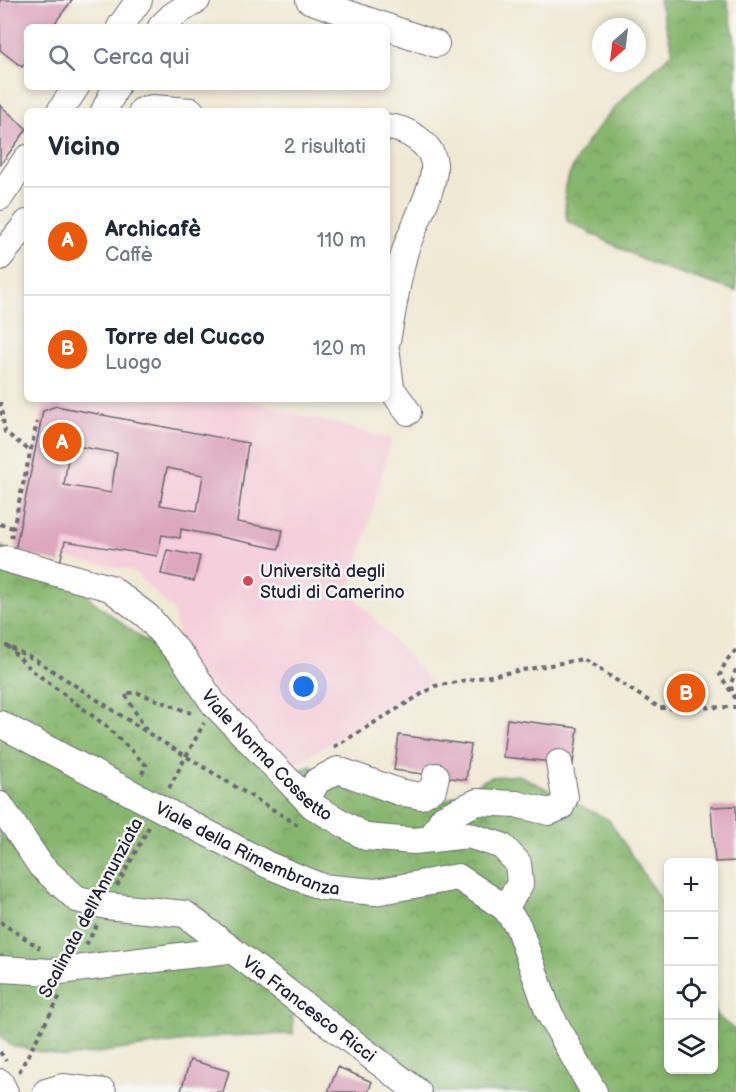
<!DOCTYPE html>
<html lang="it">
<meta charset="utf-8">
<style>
body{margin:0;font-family:"Balsamiq Sans",sans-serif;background:#f2f2f3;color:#1f2937}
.controls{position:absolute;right:18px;bottom:18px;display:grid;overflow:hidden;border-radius:9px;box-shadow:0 3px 9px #0003}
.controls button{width:54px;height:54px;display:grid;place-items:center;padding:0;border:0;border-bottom:2px solid #e0e1e3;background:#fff;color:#1f2937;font:30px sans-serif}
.compass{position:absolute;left:592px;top:18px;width:54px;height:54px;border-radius:50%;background:#fff;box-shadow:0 3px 9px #0003;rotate:208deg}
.you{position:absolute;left:304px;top:687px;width:21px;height:21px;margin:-15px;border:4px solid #fff;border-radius:50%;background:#1a73e8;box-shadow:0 0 0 9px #1a73e833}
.badge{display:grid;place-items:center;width:39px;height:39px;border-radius:50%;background:#ea580c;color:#fff;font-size:20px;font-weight:700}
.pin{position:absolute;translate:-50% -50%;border:3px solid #fff;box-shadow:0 2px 6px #0006}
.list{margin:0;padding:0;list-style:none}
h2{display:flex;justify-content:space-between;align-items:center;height:78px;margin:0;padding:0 24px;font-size:26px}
h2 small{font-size:20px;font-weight:400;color:#747a83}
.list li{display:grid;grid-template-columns:39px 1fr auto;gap:18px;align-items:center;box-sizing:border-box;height:108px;padding:0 24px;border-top:2px solid #e0e1e3}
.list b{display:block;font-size:22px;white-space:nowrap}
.list p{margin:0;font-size:20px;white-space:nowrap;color:#747a83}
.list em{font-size:20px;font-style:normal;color:#747a83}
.icon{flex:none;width:33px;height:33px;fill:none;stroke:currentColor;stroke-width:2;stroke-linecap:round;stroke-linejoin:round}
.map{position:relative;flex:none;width:736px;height:1092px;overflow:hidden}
.search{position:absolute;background:#fff;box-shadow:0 3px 9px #0003;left:24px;top:24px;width:366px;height:66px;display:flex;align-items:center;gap:15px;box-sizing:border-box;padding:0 21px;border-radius:9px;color:#747a83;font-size:22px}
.panel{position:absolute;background:#fff;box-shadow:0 3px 9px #0003;left:24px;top:108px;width:366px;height:294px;border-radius:9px}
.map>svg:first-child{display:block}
.built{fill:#f5cfdb}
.forest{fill:url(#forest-crowns);stroke:#546c54;stroke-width:1.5}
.building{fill:#dda8be;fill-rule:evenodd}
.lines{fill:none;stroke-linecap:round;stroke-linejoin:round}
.minor-casing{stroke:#6a6871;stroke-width:28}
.path{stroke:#6a6871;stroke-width:4;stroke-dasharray:4.5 4.5;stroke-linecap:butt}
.minor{stroke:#fff;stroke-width:26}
.poi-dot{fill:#d1495b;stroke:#f6f6f2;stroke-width:2}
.labels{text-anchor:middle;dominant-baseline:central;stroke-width:5;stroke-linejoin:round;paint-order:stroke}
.poi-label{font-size:18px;fill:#22223b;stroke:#f6f6f2;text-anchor:start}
.street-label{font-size:18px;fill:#22223b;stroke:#f6f6f2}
</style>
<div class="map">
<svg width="736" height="1092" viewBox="0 0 736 1092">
<defs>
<pattern id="forest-crowns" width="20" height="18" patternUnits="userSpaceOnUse" patternTransform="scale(1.5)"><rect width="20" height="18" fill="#87b66e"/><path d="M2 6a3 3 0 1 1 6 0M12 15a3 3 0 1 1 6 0" fill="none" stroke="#6e945c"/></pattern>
</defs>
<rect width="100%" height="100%" fill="#f6f6f2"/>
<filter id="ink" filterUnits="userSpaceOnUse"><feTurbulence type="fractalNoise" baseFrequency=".0167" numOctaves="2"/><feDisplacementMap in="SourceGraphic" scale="12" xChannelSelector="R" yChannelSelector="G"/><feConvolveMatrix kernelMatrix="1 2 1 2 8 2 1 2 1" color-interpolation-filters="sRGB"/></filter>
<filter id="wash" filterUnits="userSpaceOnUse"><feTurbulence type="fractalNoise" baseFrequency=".008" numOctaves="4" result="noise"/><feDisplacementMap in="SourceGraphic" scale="24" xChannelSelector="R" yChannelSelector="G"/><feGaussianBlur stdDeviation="1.35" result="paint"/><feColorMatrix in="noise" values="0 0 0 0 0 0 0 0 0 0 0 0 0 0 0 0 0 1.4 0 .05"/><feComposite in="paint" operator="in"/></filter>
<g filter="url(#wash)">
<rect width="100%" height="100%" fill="#f0e9d4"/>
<path class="built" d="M 44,399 L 243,399 L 392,439 L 350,592 L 431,682 L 283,771 L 183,655 L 173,610 L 133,571 L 16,548 Z"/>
<path class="forest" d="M 659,0 L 727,0 L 736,46 L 736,291 L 652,264 L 567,221 C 566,210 563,195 566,184 C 583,133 633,87 673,52 Z
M 0,546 L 21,557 L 62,569 L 90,599 L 152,646 L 180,660 L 284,776 L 311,766 L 358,795 L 443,802 L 491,777 L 519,775 L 609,820 L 668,912 L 668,1070 L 714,1070 L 714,1004 L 716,1015 L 736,1031 L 736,1092 L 433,1092 L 292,979 L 293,1034 L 223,1036 L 66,1057 L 12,1046 L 0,1036 Z"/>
<g id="blocks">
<path class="building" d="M 0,0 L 72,0 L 52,27 L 27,27 L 27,60 L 22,67 L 0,50 Z
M 0,105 L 27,129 L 0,165 Z
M 56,406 L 248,443 L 237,522 L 283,530 L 279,549 L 181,529 L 180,538 L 162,535 L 157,556 L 65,541 L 60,563 L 15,551 L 43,411 ZM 70,445 L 117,453 L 111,493 L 64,485 ZM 167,468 L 203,475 L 197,511 L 160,505 Z
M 167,550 L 200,556 L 194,581 L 161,574 Z
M 680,687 L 694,688 L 693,700 L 679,698 Z
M 507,719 L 578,728 L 573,764 L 503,757 Z
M 399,735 L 471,745 L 466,780 L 394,770 Z
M 736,806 L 736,861 L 715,862 L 711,807 Z
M 190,1060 L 229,1071 L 223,1092 L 181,1091 Z
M 338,1067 L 372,1082 L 368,1092 L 328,1092 Z"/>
</g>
</g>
<g filter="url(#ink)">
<use href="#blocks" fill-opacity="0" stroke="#6a6871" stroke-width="1.5"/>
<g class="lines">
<defs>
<g id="minor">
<path d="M 309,0 L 387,27"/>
<path d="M 120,27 L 139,0"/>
<path d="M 161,27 L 173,15 L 197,0"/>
<path d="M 387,27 L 436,44"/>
<path d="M 60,111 L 76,87"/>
<path d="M 104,111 L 116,87"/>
<path d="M 142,111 L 152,108 L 191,111"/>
<path d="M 387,127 C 405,128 432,143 434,164 C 436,187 412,228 405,251 C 397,280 393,311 387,341"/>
<path d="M 0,197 L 27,158"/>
<path d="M 0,257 L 27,223"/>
<path d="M 387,354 L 391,388 L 408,412"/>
<path id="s1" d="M 6,559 L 110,588 L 147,616 L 184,659 L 214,704 L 313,806 L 366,837 L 414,841 L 468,835 L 502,846 L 518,863 L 520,884 L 505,908"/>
<path id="s2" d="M 0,724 L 268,865 L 322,887 L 375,892 L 458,877 L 505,908 L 518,926 L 548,1011 L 594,1092"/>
<path d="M 307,800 L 317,781 L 338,770 L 399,792 L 421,796 L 433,789 L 436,776"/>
<path id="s3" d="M 0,805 L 41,866 L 77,899 L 107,906 L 185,914 L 418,1092"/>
<path d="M 431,839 L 443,818 L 477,802 L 516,804 L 549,812 L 561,807 L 565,797 L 559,763"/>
<path d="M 0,969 L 52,972 L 228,950"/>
<path d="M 0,1082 L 5,1092"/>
<path d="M 46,1092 L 63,1087 L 103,1092"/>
</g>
</defs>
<use href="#minor" class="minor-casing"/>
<path class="path" d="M 0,402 L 5,432 L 30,451
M 0,524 L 13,528
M 11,538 L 37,422
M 736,650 L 726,661 L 720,675 L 736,699
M 732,691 L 731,684 L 736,669
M 146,730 L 125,694 L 136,692 L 191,713
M 334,747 L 435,686 L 583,659 L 660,708 L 735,707 L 736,704
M 142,774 L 146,765 L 106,726 L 33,671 L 7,646 L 36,660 L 148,733 L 298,825
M 169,788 L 204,723
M 117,886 L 149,827
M 0,922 L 40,948
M 86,945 L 97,925
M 0,1052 L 6,1061
M 19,1072 L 61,994"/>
<use href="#minor" class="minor"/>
</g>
</g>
<circle class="poi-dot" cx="248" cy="581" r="6"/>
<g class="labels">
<g class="poi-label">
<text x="260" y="571">Università degli<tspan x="260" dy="21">Studi di Camerino</tspan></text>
</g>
<g class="street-label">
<text stroke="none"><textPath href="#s1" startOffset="339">Viale Norma Cossetto</textPath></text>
<text stroke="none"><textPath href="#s2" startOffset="278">Viale della Rimembranza</textPath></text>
<text transform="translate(91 908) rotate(-62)">Scalinata dell'Annunziata</text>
<text stroke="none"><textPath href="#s3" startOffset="388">Via Francesco Ricci</textPath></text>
</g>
</g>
</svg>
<div class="controls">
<button>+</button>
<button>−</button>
<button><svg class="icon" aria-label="locate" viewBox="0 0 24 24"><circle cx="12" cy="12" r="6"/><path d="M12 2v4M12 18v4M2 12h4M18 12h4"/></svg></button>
<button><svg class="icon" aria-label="layers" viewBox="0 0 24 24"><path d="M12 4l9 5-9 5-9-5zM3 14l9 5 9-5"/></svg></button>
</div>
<svg class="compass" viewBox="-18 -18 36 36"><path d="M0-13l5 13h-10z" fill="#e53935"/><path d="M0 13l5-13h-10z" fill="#747a83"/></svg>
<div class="you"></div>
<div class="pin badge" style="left:62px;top:442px">A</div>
<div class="pin badge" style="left:686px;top:693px">B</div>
<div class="search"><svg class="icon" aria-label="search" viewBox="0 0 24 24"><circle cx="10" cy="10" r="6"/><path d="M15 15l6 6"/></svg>Cerca qui</div>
<section class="panel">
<h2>Vicino<small>2 risultati</small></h2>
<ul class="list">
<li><span class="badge">A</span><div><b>Archicafè</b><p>Caffè</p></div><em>110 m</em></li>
<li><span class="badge">B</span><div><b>Torre del Cucco</b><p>Luogo</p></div><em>120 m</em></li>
</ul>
</section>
</div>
